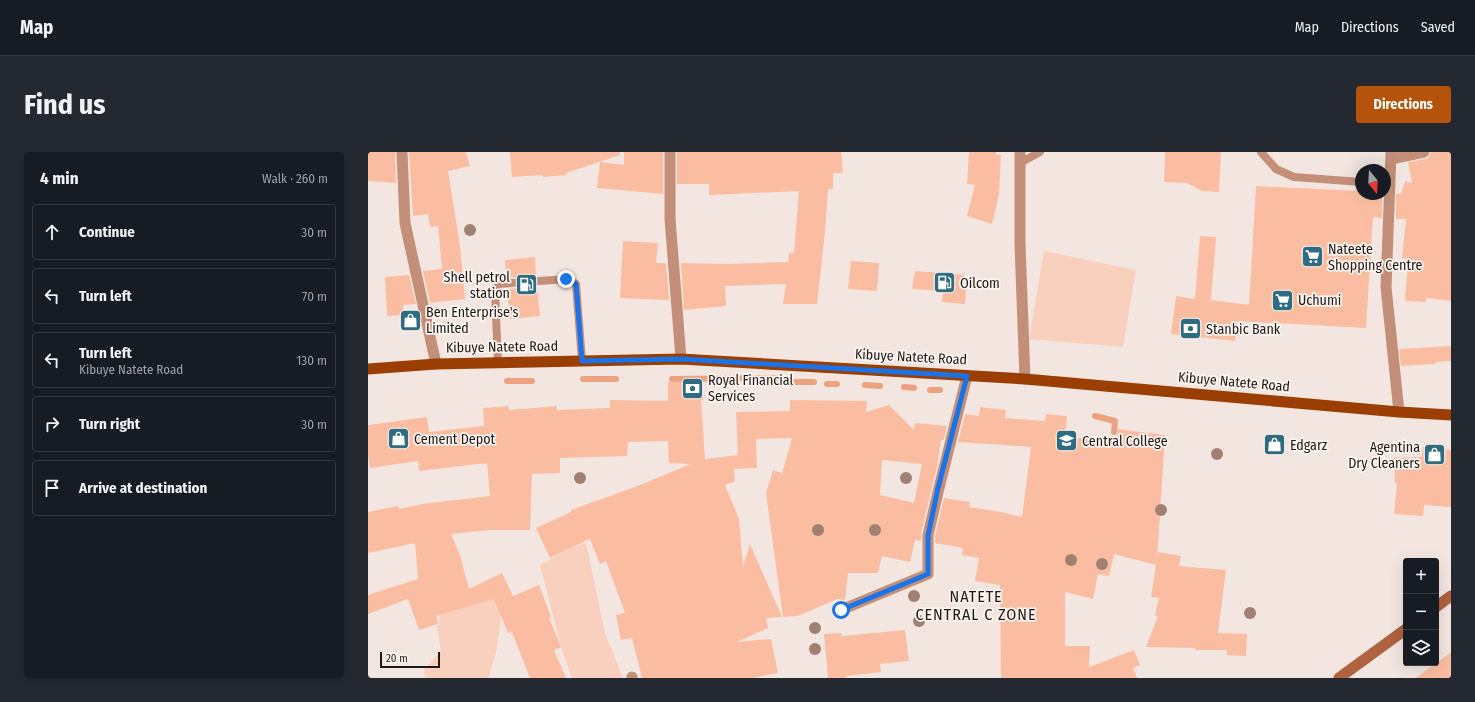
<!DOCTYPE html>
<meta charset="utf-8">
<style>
body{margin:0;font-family:"Fira Sans Condensed",sans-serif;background:#242831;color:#f1f3f6}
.controls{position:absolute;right:12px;bottom:12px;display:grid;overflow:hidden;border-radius:4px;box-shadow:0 4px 16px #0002}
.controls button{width:36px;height:36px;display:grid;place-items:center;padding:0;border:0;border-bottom:1px solid #363941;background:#171b24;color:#f1f3f6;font:20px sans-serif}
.compass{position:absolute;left:987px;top:12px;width:36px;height:36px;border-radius:50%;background:#171b24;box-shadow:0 4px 16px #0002;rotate:162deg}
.scale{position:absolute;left:12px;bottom:10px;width:60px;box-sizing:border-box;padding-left:4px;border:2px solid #1e1a18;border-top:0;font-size:11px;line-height:14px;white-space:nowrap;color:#1e1a18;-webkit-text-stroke:3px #fef4f0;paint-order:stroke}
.stop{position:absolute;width:12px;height:12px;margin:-9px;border:3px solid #1a73e8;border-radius:50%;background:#fff}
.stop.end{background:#1a73e8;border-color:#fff;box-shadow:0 1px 4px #0008}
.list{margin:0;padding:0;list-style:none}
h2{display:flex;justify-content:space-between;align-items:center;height:52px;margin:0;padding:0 16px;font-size:17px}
h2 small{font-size:13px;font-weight:400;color:#9ea1a6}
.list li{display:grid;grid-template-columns:26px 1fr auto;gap:12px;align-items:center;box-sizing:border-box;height:56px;margin:0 8px 8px;padding:0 8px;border:1px solid #363941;border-radius:4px}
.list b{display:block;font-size:15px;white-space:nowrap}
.list p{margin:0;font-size:13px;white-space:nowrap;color:#9ea1a6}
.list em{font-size:13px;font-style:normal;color:#9ea1a6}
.icon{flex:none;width:22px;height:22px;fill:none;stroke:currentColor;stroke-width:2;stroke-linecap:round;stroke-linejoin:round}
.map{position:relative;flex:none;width:1083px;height:526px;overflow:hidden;border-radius:4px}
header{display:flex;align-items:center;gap:24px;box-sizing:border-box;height:56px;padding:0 20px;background:#171b24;border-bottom:1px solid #363941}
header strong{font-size:19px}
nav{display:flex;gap:22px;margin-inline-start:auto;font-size:14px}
.intro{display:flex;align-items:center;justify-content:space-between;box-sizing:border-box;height:96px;padding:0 24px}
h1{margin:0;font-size:28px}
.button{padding:10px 18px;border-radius:4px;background:#b45309;color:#fff;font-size:14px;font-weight:700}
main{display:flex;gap:24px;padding:0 24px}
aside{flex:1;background:#171b24;border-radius:4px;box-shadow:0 4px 16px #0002}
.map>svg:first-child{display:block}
.green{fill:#f9cfbd}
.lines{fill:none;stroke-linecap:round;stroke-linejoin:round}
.stream{stroke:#eda27f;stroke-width:6}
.building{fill:#fbbda1;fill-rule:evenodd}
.service{stroke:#c48f78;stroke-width:8}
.minor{stroke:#c48f78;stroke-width:11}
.secondary{stroke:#ae623e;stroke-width:11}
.primary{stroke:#9b3e02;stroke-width:11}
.tree{fill:#a08071}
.route{stroke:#1a73e8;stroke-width:5}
.labels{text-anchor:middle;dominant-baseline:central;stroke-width:3.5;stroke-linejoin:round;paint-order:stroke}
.poi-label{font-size:14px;fill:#1e1a18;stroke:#fef4f0;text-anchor:start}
.street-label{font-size:14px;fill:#1e1a18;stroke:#fef4f0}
.quarter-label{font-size:16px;letter-spacing:1px;fill:#1e1a18;stroke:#fef4f0}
</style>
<header>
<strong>Map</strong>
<nav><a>Map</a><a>Directions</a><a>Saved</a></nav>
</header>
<div class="intro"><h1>Find us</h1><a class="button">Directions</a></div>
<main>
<aside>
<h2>4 min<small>Walk · 260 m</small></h2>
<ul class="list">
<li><svg class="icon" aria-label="ahead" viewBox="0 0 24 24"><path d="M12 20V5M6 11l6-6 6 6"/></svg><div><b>Continue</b></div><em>30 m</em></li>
<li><svg class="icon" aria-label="left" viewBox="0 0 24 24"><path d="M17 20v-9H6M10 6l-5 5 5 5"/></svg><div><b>Turn left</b></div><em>70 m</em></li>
<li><svg class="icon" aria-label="left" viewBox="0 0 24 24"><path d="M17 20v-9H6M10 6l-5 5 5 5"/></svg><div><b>Turn left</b><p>Kibuye Natete Road</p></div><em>130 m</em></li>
<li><svg class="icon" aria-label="right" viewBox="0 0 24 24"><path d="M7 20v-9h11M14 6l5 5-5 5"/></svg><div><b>Turn right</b></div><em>30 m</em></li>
<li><svg class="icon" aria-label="arrive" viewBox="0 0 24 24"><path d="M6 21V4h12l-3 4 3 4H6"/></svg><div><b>Arrive at destination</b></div></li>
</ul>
</aside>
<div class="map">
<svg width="1083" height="526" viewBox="0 0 1083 526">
<rect width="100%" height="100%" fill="#f3e6e1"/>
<path class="green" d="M 676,99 L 768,118 L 755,195 L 661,187 Z
M 218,391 L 237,481 L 255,526 L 204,526 L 193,495 L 172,413 L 201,397 Z
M 128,428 L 141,434 L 134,457 L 129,496 L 121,525 L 118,526 L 57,526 L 56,518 L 73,499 L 69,476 L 75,452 Z"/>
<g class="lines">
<path class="stream" d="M 215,227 L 248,227
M 304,227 L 408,226
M 139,229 L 164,229
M 421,230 L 446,230
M 459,232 L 469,232
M 497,233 L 512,234
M 536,235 L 546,236
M 562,238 L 572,238
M 727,264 L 747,269 L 746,280"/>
</g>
<path class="building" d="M 0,0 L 27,0 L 28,31 L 0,29 Z
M 41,0 L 98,0 L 102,14 L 80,19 L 92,94 L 97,147 L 62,151 L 55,119 L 74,117 L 70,74 L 62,75 L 60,62 L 45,64 Z
M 142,0 L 252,0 L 252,3 L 198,21 L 198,23 L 175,25 L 174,23 L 144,25 Z
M 256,0 L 295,0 L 295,42 L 229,36 L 232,10 L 256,13 Z
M 309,0 L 473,0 L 475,21 L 465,21 L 465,37 L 460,37 L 457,80 L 449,152 L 415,152 L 418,132 L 357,134 L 358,154 L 316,158 L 313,111 L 360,112 L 420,110 L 421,101 L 426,101 L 431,39 L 341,43 L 341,32 L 309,32 Z
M 601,0 L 628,0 L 628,3 L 633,3 L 631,42 L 624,72 L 599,64 L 607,33 L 599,32 Z
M 797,0 L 853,0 L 851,40 L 834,39 L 819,31 L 796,30 Z
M 1063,0 L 1083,0 L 1083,149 L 1058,146 L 1058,150 L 1037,149 L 1040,107 L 1034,106 L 1038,67 L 1028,67 L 1028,42 L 1033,42 L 1037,29 L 1044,31 L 1040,10 L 1058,7 L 1061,5 Z
M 888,34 L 993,39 L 993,42 L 1014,42 L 1014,66 L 1005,65 L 998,176 L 869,169 L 867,189 L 803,182 L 808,144 L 827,147 L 832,84 L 848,85 L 843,148 L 881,153 Z
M 255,89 L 290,91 L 288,111 L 298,111 L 301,148 L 252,146 Z
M 167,105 L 168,124 L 138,126 L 137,108 Z
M 483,109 L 511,111 L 509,139 L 480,137 Z
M 547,119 L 596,123 L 595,135 L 598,135 L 597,152 L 574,150 L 575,139 L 544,137 Z
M 41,123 L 48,152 L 35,153 L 35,163 L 19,164 L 17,125 Z
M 169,135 L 172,164 L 142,167 L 139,137 Z
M 1083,194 L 1083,209 L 1067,210 L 1068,212 L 1033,214 L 1031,197 Z
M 334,229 L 335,248 L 333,248 L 337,307 L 370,303 L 368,260 L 422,259 L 422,248 L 499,249 L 498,260 L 521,253 L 546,278 L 547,271 L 579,274 L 576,288 L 573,288 L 569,315 L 553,381 L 553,389 L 547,388 L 542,410 L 514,404 L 510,421 L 480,421 L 477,448 L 469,447 L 430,464 L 415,465 L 398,341 L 405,318 L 414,321 L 424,286 L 388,287 L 389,316 L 366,317 L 367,329 L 357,333 L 371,367 L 375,415 L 382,392 L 414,465 L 398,466 L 400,476 L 369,490 L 403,487 L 410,521 L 384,526 L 274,526 L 264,486 L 253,488 L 248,463 L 257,461 L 238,409 L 232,412 L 222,387 L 182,406 L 168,376 L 203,360 L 203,358 L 267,335 L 323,312 L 301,311 L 300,289 L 260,290 L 259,304 L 192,306 L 192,321 L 164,322 L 162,378 L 122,378 L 83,382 L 92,403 L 101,437 L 134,421 L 145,444 L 171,433 L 183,465 L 181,466 L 193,495 L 186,498 L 198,526 L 162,526 L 144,480 L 140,481 L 126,447 L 68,464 L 70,472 L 51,478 L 40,447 L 0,462 L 0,443 L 50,427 L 47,391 L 0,401 L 0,360 L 30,354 L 31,357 L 54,352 L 122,344 L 119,311 L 51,319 L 50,309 L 2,316 L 0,302 L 0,273 L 59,265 L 61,280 L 116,274 L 115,256 L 141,254 L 141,258 L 189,254 L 189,258 L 242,256 L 242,248 L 300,249 L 300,230 ZM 514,308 L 554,312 L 546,351 L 512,343 Z
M 612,255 L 638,258 L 637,266 L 677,269 L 678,262 L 699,264 L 697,285 L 748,289 L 750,277 L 797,283 L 789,409 L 790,400 L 813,404 L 811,414 L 858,418 L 850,481 L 879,482 L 878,504 L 859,503 L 859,498 L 827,498 L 827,496 L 778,495 L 790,464 L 787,463 L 791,446 L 783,445 L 788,413 L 746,402 L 741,424 L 730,422 L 725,447 L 697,440 L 697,494 L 722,494 L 721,515 L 766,498 L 772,513 L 765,516 L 769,526 L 633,526 L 632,433 L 607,429 L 611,406 L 594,403 L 595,396 L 567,391 L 567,384 L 576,346 L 602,350 L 601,355 L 633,360 L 654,365 L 663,295 L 590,290 L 597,262 L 611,264 Z
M 1055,295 L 1083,298 L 1083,355 L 1056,353 L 1055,364 L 1026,362 L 1029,331 L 1027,331 L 1026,306 L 1054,305 Z
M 537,478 L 541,509 L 512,512 L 513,520 L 478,524 L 478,526 L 460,526 L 456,482 L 473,481 L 474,484 Z
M 1083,500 L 1083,526 L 1048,526 Z"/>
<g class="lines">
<path class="service" d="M 893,0 L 908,17 L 926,25 L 993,30
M 652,11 L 672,0
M 130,211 L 127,138 L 131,132 L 199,127 L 208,132 L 214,209"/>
<path class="minor" d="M 34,0 L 37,71 L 68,212
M 302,0 L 302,67 L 313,207
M 652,0 L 652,92 L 657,227
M 1023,0 L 1018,135 L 1031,260
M 1023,7 L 1056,0
M 473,458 L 560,422 L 560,383 L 571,336 L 599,224
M 264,525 L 264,526"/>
<path class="secondary" d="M 1068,455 L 1083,444
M 971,526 L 1038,477"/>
<path class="primary" d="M 0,217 L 68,212 L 313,207 L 657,227 L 1031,260 L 1083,263"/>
</g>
<g class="tree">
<circle cx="102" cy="78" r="6"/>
<circle cx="849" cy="302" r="6"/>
<circle cx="212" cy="326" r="6"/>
<circle cx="538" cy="326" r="6"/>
<circle cx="793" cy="358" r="6"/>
<circle cx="450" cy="378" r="6"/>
<circle cx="507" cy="378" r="6"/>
<circle cx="703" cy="408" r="6"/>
<circle cx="734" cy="412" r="6"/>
<circle cx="546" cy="444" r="6"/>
<circle cx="882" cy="461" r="6"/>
<circle cx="551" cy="469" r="6"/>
<circle cx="447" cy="476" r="6"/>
<circle cx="447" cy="497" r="6"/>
</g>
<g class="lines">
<path class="route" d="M 198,127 L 208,132 L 214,209 L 313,207 L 599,224 L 570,336 L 560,384 L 560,422 L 473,458"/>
</g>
<defs>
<symbol id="supermarket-square" viewBox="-11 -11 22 22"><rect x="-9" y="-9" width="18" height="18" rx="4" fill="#2e6c82" stroke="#fef4f0"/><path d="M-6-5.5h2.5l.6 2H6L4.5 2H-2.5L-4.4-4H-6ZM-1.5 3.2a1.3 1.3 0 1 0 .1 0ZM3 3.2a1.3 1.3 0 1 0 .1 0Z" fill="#fff"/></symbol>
<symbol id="fuel-square" viewBox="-11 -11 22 22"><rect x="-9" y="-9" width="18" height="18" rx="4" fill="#2e6c82" stroke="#fef4f0"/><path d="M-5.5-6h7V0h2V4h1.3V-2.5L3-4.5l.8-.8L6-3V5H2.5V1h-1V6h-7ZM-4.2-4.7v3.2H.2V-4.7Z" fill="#fff"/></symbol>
<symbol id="shop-square" viewBox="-11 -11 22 22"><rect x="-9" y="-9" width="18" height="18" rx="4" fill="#2e6c82" stroke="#fef4f0"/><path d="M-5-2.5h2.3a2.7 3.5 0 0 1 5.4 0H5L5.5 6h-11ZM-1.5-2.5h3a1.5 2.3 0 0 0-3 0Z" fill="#fff"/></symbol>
<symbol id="bank-square" viewBox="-11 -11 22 22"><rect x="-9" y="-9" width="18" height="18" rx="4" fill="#2e6c82" stroke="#fef4f0"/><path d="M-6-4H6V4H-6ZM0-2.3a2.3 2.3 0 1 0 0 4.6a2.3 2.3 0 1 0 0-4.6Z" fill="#fff"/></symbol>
<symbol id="school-square" viewBox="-11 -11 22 22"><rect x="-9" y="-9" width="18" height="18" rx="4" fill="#2e6c82" stroke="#fef4f0"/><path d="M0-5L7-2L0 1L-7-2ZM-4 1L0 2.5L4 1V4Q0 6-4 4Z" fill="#fff"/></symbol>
</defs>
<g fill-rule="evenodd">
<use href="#supermarket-square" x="932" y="92" width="25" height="25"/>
<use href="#fuel-square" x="564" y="118" width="25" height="25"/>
<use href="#fuel-square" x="146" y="120" width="25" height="25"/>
<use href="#supermarket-square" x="902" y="136" width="25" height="25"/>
<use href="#shop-square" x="30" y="156" width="25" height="25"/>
<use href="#bank-square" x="810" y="164" width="25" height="25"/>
<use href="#bank-square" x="312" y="224" width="25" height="25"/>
<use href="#shop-square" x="18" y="274" width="25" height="25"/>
<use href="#school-square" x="686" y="276" width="25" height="25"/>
<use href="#shop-square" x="894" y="280" width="25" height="25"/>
<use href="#shop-square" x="1054" y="290" width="25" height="25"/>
</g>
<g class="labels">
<g class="poi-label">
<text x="960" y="97">Nateete<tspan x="960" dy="16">Shopping Centre</tspan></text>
<text x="142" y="125" text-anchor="end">Shell petrol<tspan x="142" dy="16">station</tspan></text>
<text x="592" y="131">Oilcom</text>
<text x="930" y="148">Uchumi</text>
<text x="58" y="160">Ben Enterprise's<tspan x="58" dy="16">Limited</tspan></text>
<text x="838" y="177">Stanbic Bank</text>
<text x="340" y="228">Royal Financial<tspan x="340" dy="16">Services</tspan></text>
<text x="46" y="287">Cement Depot</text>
<text x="714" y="289">Central College</text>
<text x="922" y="293">Edgarz</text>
<text x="1052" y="295" text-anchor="end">Agentina<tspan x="1052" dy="16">Dry Cleaners</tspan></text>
</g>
<g class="street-label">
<text transform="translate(134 195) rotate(-1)">Kibuye Natete Road</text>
<text transform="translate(543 205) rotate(3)">Kibuye Natete Road</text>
<text transform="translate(866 230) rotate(5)">Kibuye Natete Road</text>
</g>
<g class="quarter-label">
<text x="608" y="444">NATETE<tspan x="608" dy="18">CENTRAL C ZONE</tspan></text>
</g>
</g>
</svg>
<div class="controls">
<button>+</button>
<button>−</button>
<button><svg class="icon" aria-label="layers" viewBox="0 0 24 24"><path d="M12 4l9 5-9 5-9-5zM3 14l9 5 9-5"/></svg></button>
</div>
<svg class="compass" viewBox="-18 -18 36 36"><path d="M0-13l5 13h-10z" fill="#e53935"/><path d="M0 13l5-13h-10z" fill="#9ea1a6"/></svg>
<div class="scale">20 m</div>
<div class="stop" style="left:473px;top:458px"></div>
<div class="stop end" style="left:198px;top:127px"></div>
</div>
</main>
